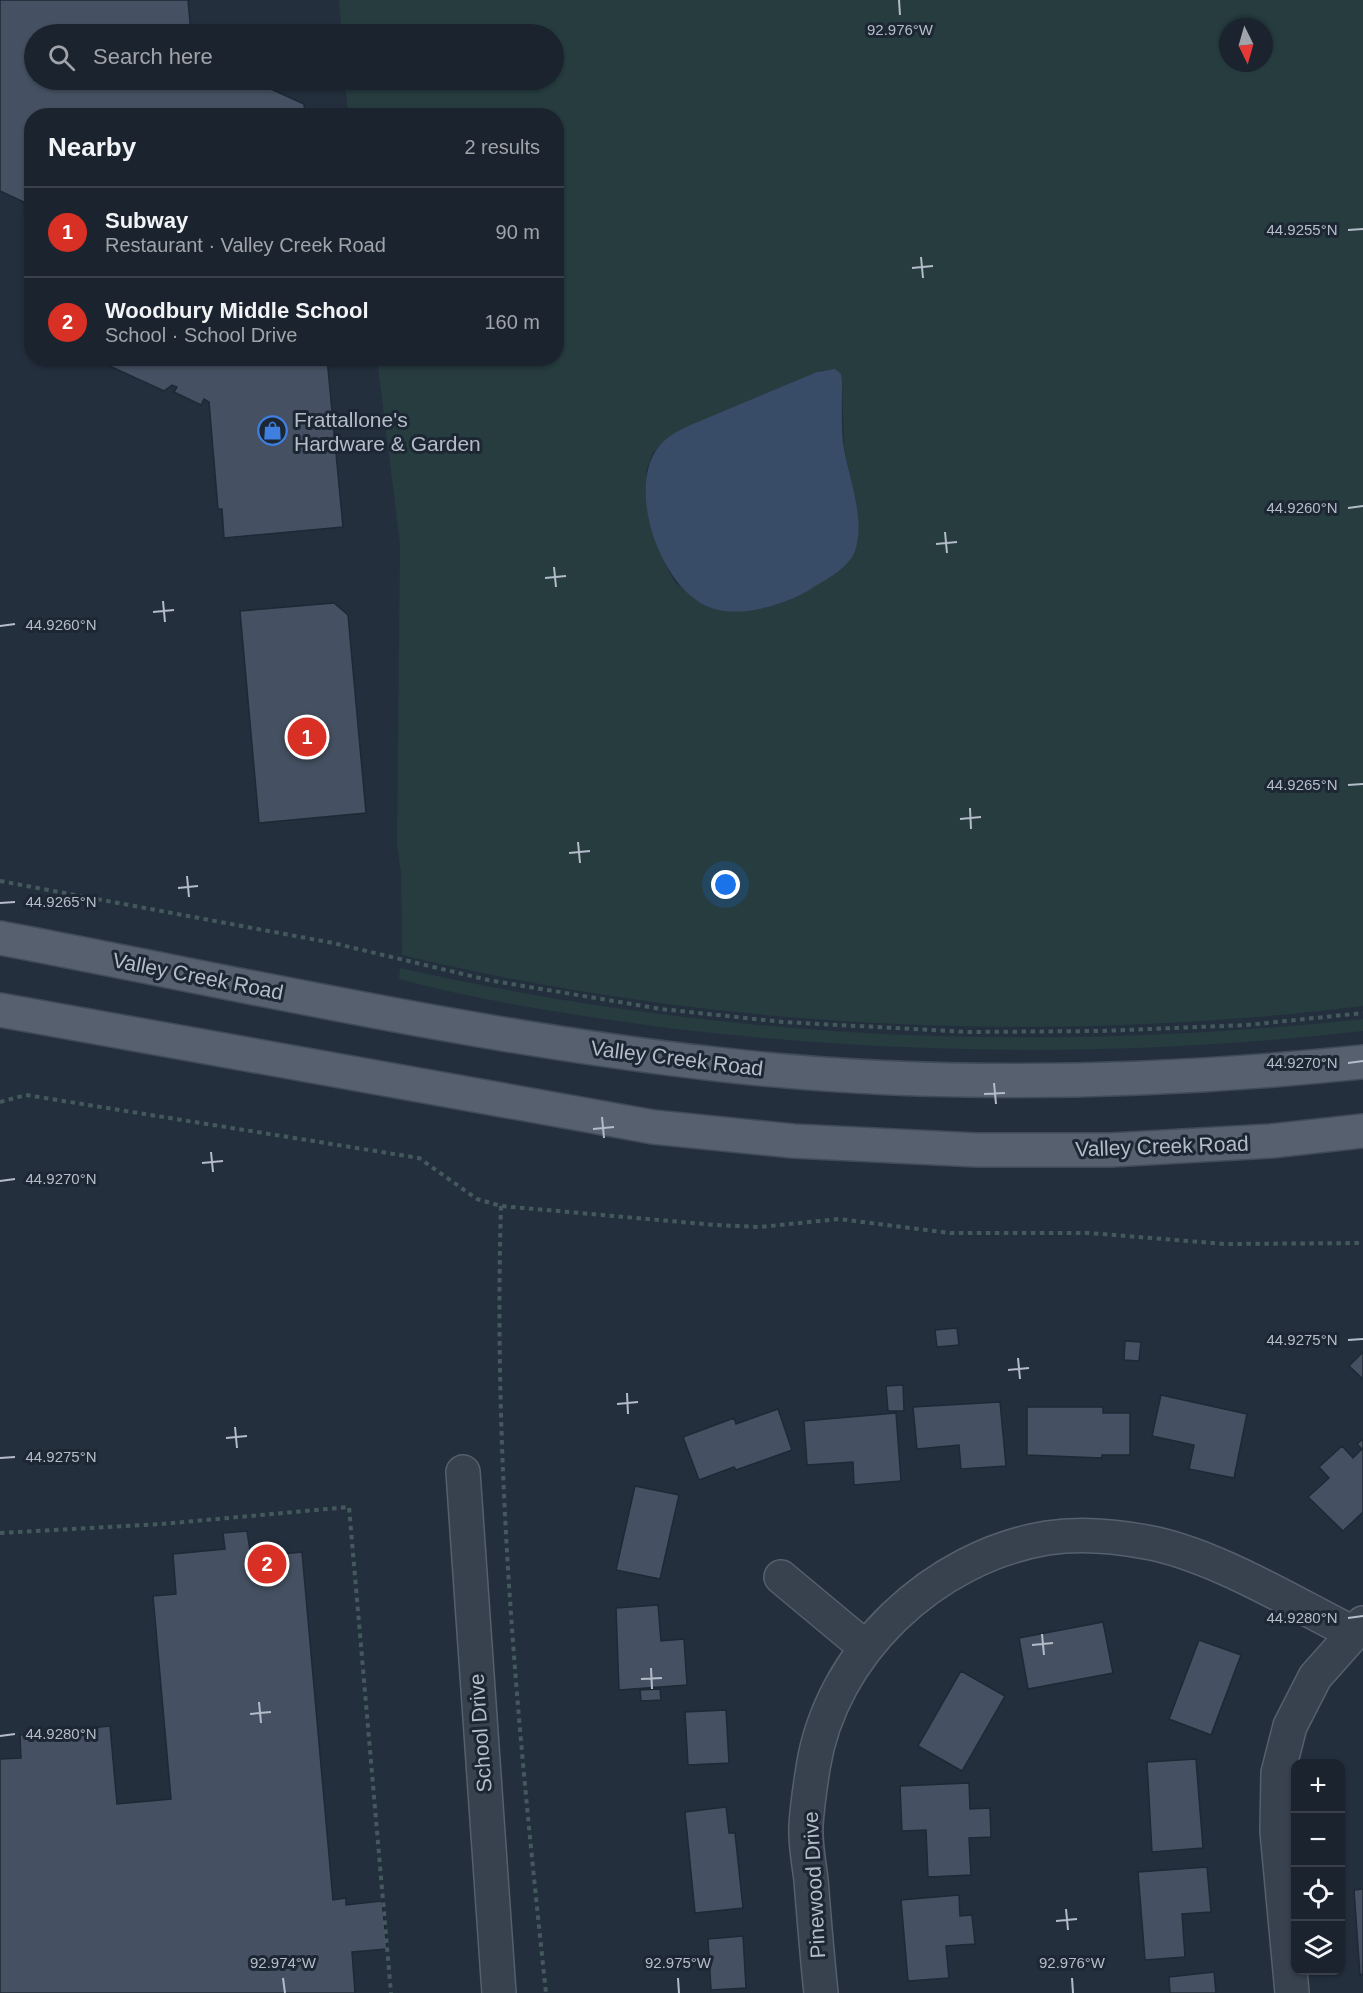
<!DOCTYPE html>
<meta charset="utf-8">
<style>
body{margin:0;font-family:Helvetica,sans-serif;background:#282f3a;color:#f1f3f6}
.controls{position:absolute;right:18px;bottom:18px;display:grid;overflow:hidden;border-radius:12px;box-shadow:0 2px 4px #0004}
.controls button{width:54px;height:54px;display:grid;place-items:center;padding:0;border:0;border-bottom:2px solid #39404a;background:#1b232e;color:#f1f3f6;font:30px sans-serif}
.compass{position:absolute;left:1219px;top:18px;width:54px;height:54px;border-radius:50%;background:#1b232e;box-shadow:0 2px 4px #0004;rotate:175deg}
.you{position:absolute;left:726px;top:885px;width:21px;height:21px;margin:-15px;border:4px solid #fff;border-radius:50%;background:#1a73e8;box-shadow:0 0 0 9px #1a73e833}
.badge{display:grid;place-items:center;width:39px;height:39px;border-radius:50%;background:#d93025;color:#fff;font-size:20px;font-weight:700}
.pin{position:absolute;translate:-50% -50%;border:3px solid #fff;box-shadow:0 2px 6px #0006}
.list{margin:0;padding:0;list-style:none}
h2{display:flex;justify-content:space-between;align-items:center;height:78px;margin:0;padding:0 24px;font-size:26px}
h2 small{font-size:20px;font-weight:400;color:#a0a4aa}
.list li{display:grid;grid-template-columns:39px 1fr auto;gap:18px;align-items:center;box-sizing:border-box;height:90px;padding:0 24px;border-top:2px solid #39404a}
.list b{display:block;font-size:22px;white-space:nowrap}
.list p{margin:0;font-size:20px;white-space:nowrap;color:#a0a4aa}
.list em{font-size:20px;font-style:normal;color:#a0a4aa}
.icon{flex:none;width:33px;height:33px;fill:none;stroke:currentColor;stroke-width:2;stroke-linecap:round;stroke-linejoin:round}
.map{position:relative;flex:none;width:1363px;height:1993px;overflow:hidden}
.search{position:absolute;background:#1b232e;box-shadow:0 2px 4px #0004;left:24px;top:24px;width:540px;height:66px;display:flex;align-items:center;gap:15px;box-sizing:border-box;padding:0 21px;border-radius:33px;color:#a0a4aa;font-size:22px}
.panel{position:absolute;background:#1b232e;box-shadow:0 2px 4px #0004;left:24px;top:108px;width:540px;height:258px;border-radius:24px}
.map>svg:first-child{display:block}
.green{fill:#263c3f;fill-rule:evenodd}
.water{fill:#394c67}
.building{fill:#455162;stroke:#1f2835;stroke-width:1.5}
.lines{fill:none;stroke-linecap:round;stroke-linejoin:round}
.minor-casing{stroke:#565f6c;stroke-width:36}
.major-casing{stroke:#414a57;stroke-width:36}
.path{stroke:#44595c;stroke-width:4;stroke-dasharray:4.5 4.5;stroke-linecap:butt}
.minor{stroke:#38414e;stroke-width:33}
.major{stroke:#56606e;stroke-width:33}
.ticks{fill:none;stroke:#b4bcc9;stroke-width:2}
.labels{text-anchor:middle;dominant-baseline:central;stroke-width:6;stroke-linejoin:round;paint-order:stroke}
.poi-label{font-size:21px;fill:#b4bcc9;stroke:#1d2633;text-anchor:start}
.street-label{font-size:21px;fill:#b4bcc9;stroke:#1d2633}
.ticks-label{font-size:15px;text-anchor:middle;fill:#b4bcc9;stroke:#1d2633;stroke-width:6;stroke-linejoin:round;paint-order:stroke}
</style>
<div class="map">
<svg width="1363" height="1993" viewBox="0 0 1363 1993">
<rect width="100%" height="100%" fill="#242f3e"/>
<path class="green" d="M 339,0 L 1363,0 L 1363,1006 C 1045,1045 714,1030 402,955 L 401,874 L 397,843 L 400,544 L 377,359 L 556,358 L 556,116 L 348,115 L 345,80 L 554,80 L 554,34 L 342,34 ZM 1228,27 L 1264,27 L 1264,63 L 1228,63 ZM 823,370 L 841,374 L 842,380 L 844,446 L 858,524 L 857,540 L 848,562 L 807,591 L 772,605 L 743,611 L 676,584 L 665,564 L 652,527 L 646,471 L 653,452 L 698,422 Z
M 400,968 C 719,1040 1038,1054 1363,1019 L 1363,1031 C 1135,1057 905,1056 677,1029 C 584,1017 489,1003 399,979 Z"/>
<path class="water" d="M 835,369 L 841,374 L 842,380 C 842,401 841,422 843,443 C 848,477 866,518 855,551 C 848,569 826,579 811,589 C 786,604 747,616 719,610 C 662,600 620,481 664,441 C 677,429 696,423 712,416 C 747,401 782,387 817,372 Z"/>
<path class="building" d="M 0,0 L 188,0 L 191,34 L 34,34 L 34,80 L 251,80 L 304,104 L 305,116 L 32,116 L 32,223 L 24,212 L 29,209 L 24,202 L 0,191 Z
M 92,358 L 327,358 L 343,527 L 224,538 L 222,509 L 218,509 L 209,402 L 204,399 L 201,405 L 174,392 L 177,387 L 172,385 L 164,391 Z
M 334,603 L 348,615 L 366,813 L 259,823 L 240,611 Z
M 957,1328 L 959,1345 L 937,1347 L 935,1330 Z
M 1125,1341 L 1141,1342 L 1139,1361 L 1124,1360 Z
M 1363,1352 L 1363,1379 L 1349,1366 Z
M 903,1385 L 904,1411 L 888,1411 L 886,1386 Z
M 1161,1395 L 1247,1414 L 1234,1478 L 1189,1469 L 1194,1445 L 1152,1436 Z
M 1000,1402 L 1006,1466 L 961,1469 L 959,1445 L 917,1449 L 913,1407 Z
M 1027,1407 L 1103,1407 L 1103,1413 L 1130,1413 L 1130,1455 L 1102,1455 L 1102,1458 L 1027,1455 Z
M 778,1409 L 792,1450 L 736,1470 L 734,1467 L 699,1480 L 683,1437 L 734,1418 L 736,1424 Z
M 896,1413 L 901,1481 L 854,1485 L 853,1462 L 807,1465 L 804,1421 Z
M 1363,1439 L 1363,1512 L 1343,1531 L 1308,1497 L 1329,1478 L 1319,1467 L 1342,1446 L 1353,1458 L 1362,1449 L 1357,1444 Z
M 635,1486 L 679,1495 L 660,1579 L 616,1570 Z
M 247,1531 L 251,1557 L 302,1552 L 333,1900 L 346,1898 L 346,1905 L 382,1901 L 387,1949 L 352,1952 L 355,1993 L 0,1993 L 0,1759 L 21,1758 L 20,1735 L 110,1726 L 117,1804 L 171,1799 L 153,1596 L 176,1594 L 173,1554 L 225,1549 L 223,1533 Z
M 658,1605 L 661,1641 L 684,1639 L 687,1685 L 619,1690 L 616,1608 Z
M 1103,1622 L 1113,1673 L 1028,1689 L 1019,1638 Z
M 1199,1640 L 1241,1655 L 1211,1735 L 1169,1719 Z
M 961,1671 L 1005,1696 L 962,1771 L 918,1746 Z
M 660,1689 L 661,1700 L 641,1701 L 640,1690 Z
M 726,1710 L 729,1763 L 688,1765 L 685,1712 Z
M 1196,1759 L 1203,1848 L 1152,1852 L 1147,1762 Z
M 969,1783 L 970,1809 L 990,1808 L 991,1837 L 969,1838 L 971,1875 L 928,1877 L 926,1830 L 902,1831 L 900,1786 Z
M 726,1807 L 729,1833 L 735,1833 L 743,1908 L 695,1913 L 685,1812 Z
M 1207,1867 L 1211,1912 L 1182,1914 L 1185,1957 L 1145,1960 L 1138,1872 Z
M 1363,1889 L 1363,1974 L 1360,1975 L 1354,1890 Z
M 959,1895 L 960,1916 L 972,1915 L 975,1944 L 946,1946 L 949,1978 L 908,1981 L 901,1900 Z
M 743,1936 L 746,1988 L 711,1990 L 708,1939 Z
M 1214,1972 L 1216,1993 L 1170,1993 L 1169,1977 Z"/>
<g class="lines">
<defs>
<path id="minor" d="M 463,1472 L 499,1993
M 781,1577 L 865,1647
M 821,1993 C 817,1955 814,1918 811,1880 C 809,1863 805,1844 806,1826 C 807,1807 810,1787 813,1768 C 831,1653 933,1557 1047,1538 C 1080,1533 1114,1536 1146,1542 C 1211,1553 1293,1603 1353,1633
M 1292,1993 L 1277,1831 L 1278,1773 L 1290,1726 L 1315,1677 L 1363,1623"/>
<path id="major" d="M 0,938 C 237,983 474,1037 715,1064 C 931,1089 1147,1084 1363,1062
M 0,1010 L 653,1127 L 793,1141 L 977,1150 L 1111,1150 L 1271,1141 L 1363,1131"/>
</defs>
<use href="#minor" class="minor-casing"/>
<use href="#major" class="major-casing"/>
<path class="path" d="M 0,881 L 333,943 L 488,980 L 661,1009 L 783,1022 L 969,1032 L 1101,1031 L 1247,1025 L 1363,1013
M 0,1102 L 26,1095 L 419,1158 L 477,1199 L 501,1206 L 715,1225 L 760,1227 L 839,1219 L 950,1233 L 1089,1233 L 1225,1244 L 1363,1243
M 501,1206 C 493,1470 518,1730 546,1993
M 0,1533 L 162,1524 L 349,1507 L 391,1993"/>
<use href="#minor" class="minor"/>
<use href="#major" class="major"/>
</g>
<path class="ticks" d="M 899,0 L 900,15M 1348,230 L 1363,229M 921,257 L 923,278M 912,268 L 933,266M 1348,508 L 1363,506M 945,532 L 947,553M 936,544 L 957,542M 554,567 L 556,587M 545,578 L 566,576M 163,601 L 165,622M 153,612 L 174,610M 0,626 L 15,624M 1348,785 L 1363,784M 970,808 L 971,829M 960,819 L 981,817M 578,842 L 580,863M 569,853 L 590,851M 187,876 L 189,897M 178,888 L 198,886M 0,903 L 15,902M 1348,1063 L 1363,1061M 994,1083 L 996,1104M 984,1094 L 1005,1093M 602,1117 L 604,1138M 593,1129 L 614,1127M 211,1152 L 213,1172M 202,1163 L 223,1161M 0,1181 L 15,1179M 1348,1340 L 1363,1339M 1018,1358 L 1020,1379M 1008,1370 L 1029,1368M 627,1393 L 628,1414M 617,1404 L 638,1402M 235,1427 L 237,1448M 226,1438 L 247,1436M 0,1458 L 15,1457M 1348,1618 L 1363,1616M 1042,1634 L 1044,1655M 1032,1645 L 1053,1643M 651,1668 L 652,1689M 641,1679 L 662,1678M 259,1702 L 261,1723M 250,1714 L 271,1712M 0,1736 L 15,1734M 1066,1909 L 1068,1930M 1056,1921 L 1077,1919M 283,1978 L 285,1993M 678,1978 L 679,1993M 1072,1978 L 1073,1993"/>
<defs>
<symbol id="shop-ring" viewBox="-11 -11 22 22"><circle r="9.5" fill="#1d2633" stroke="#3f7fe0" stroke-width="1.5"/><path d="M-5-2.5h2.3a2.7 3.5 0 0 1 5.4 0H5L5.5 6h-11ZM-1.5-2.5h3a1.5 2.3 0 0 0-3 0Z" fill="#3f7fe0"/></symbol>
</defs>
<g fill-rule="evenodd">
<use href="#shop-ring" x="256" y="414" width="33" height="33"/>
</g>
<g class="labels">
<g class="poi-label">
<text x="294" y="419">Frattallone's<tspan x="294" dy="24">Hardware &amp; Garden</tspan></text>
</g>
<g class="street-label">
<text transform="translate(198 976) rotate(11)">Valley Creek Road</text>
<text transform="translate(677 1058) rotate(7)">Valley Creek Road</text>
<text transform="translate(1162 1146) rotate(-2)">Valley Creek Road</text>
<text transform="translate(480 1733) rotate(-94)">School Drive</text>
<text transform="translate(814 1885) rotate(-93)">Pinewood Drive</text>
</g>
</g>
<g class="ticks-label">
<text x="900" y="35">92.976°W</text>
<text x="1302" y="235">44.9255°N</text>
<text x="1302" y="513">44.9260°N</text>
<text x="61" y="630">44.9260°N</text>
<text x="1302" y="790">44.9265°N</text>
<text x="61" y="907">44.9265°N</text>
<text x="1302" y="1068">44.9270°N</text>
<text x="61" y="1184">44.9270°N</text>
<text x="1302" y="1345">44.9275°N</text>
<text x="61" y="1462">44.9275°N</text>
<text x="1302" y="1623">44.9280°N</text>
<text x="61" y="1739">44.9280°N</text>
<text x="283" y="1968">92.974°W</text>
<text x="678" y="1968">92.975°W</text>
<text x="1072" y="1968">92.976°W</text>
</g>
</svg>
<div class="controls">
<button>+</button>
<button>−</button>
<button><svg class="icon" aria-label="locate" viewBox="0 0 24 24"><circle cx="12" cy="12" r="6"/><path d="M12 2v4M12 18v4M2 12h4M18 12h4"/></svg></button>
<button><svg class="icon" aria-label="layers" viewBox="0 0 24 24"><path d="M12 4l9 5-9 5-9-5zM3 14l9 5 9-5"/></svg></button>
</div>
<svg class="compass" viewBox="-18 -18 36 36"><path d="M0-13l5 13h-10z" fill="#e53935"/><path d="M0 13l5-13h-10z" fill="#a0a4aa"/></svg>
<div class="you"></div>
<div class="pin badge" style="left:307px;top:737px">1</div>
<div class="pin badge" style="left:267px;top:1564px">2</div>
<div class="search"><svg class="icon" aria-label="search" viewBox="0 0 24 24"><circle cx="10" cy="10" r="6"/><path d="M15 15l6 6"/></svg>Search here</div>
<section class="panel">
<h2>Nearby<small>2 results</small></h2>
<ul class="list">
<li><span class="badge">1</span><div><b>Subway</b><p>Restaurant · Valley Creek Road</p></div><em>90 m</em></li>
<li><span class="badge">2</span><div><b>Woodbury Middle School</b><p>School · School Drive</p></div><em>160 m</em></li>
</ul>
</section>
</div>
